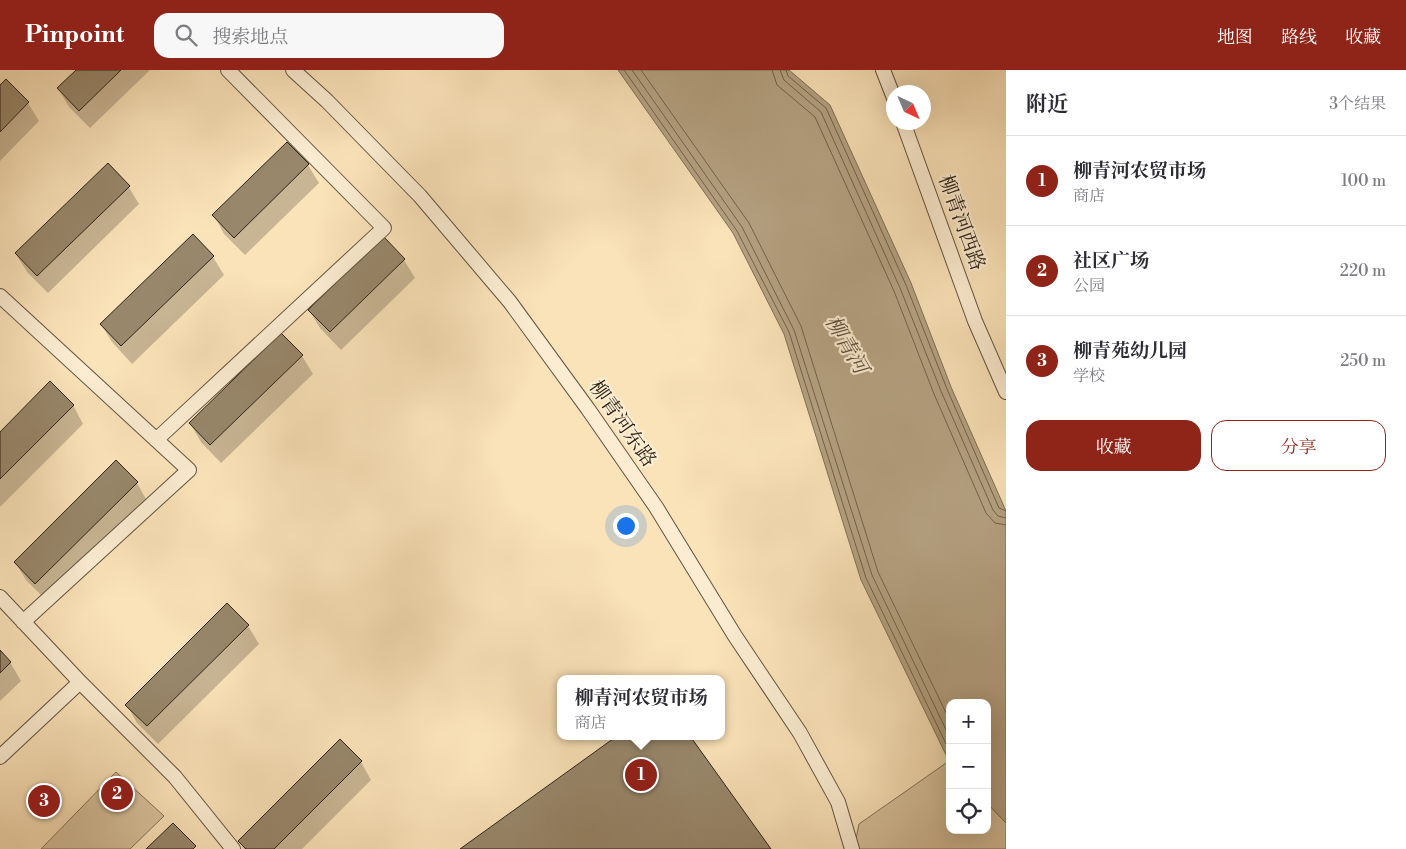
<!DOCTYPE html>
<html lang="zh">
<meta charset="utf-8">
<style>
body{margin:0;font-family:"Libre Bodoni","Noto Serif SC",serif;background:#f7f7f7;color:#2b2b33}
.controls{position:absolute;right:15px;bottom:15px;display:grid;overflow:hidden;border-radius:10px;box-shadow:0 5px 20px #0002}
.controls button{width:45px;height:45px;display:grid;place-items:center;padding:0;border:0;border-bottom:1px solid #e1e1e2;background:#fff;color:#2b2b33;font:25px sans-serif}
.compass{position:absolute;left:886px;top:15px;width:45px;height:45px;border-radius:50%;background:#fff;box-shadow:0 5px 20px #0002;rotate:136deg}
.you{position:absolute;left:625px;top:455px;width:18px;height:18px;margin:-12px;border:4px solid #fff;border-radius:50%;background:#1a73e8;box-shadow:0 0 0 8px #1a73e833}
.badge{display:grid;place-items:center;width:32px;height:32px;border-radius:50%;background:#8f2418;color:#fff;font-size:16px;font-weight:700}
.pin{position:absolute;translate:-50% -50%;border:2px solid #fff;box-shadow:0 1px 5px #0006}
.popup{position:absolute;left:557px;top:605px;width:168px;height:65px;box-sizing:border-box;display:grid;place-content:center;border-radius:10px;background:#fff;filter:drop-shadow(0 1px 4px #0005);font-size:16px;white-space:nowrap;color:#7c7c81}
.popup b{font-size:19px;color:#2b2b33}
.popup::after{content:'';position:absolute;left:50%;top:100%;margin-left:-10px;border:10px solid transparent;border-top-color:#fff}
.list{margin:0;padding:0;list-style:none}
h2{display:flex;justify-content:space-between;align-items:center;height:65px;margin:0;padding:0 20px;font-size:21px}
h2 small{font-size:16px;font-weight:400;color:#7c7c81}
.list li{display:grid;grid-template-columns:32px 1fr auto;gap:15px;align-items:center;box-sizing:border-box;height:90px;padding:0 20px;border-top:1px solid #e1e1e2}
.list b{display:block;font-size:19px;white-space:nowrap}
.list p{margin:0;font-size:16px;white-space:nowrap;color:#7c7c81}
.list em{font-size:16px;font-style:normal;color:#7c7c81}
.actions{display:flex;gap:10px;padding:15px 20px}
.actions a{flex:1;padding:11px 0;border:1px solid #8f2418;border-radius:15px;text-align:center;font-size:18px;color:#8f2418}
.actions .main{background:#8f2418;color:#fff}
.icon{flex:none;width:28px;height:28px;fill:none;stroke:currentColor;stroke-width:2;stroke-linecap:round;stroke-linejoin:round}
.map{position:relative;flex:none;width:1006px;height:779px;overflow:hidden}
header{display:flex;align-items:center;gap:30px;box-sizing:border-box;height:70px;padding:0 25px;background:#8f2418;color:#fff}
header strong{font-size:24px}
nav{display:flex;gap:28px;margin-inline-start:auto;font-size:18px}
.search{width:350px;height:45px;background:#f7f7f7;display:flex;align-items:center;gap:12px;box-sizing:border-box;padding:0 18px;border-radius:15px;color:#7c7c81;font-size:19px}
main{display:flex}
aside{flex:1;background:#fff}
.map>svg:first-child{display:block}
.green{fill:#d8c29d;stroke:#82725a}
.water{fill:#b5a282;stroke:#7f6f57}
.shadow{fill:#0003}
.lines{fill:none;stroke-linecap:round;stroke-linejoin:round}
.shore{stroke:#71624c;stroke-width:1}
.building{fill:#98876b;stroke:#2d2317}
.minor-casing{stroke:#605340;stroke-width:16}
.minor{stroke:#fcedd2;stroke-width:14}
.labels{text-anchor:middle;dominant-baseline:central;stroke-width:4.5;stroke-linejoin:round;paint-order:stroke}
.street-label{font-size:20px;fill:#2d2317;stroke:#fcedd2}
.water-label{font-size:21px;font-style:italic;fill:#5d4f3c;stroke:#fcedd2}
</style>
<header>
<strong>Pinpoint</strong>
<div class="search"><svg class="icon" aria-label="search" viewBox="0 0 24 24"><circle cx="10" cy="10" r="6"/><path d="M15 15l6 6"/></svg>搜索地点</div>
<nav><a>地图</a><a>路线</a><a>收藏</a></nav>
</header>
<main>
<div class="map">
<svg width="1006" height="779" viewBox="0 0 1006 779">
<rect width="100%" height="100%" fill="#fbe3b9"/>
<filter id="stains"><feTurbulence type="fractalNoise" baseFrequency=".004" numOctaves="4"/><feColorMatrix values="0 0 0 0 .2 0 0 0 0 .09 0 0 0 0 .02 0 0 0 .5 -.17"/></filter>
<radialGradient id="worn" r=".72"><stop offset=".6" stop-color="#630" stop-opacity="0"/><stop offset="1" stop-color="#630" stop-opacity=".3"/></radialGradient>
<path class="green" d="M 949,691 L 950,760 L 987,760 L 987,733 L 1006,753 L 1006,779 L 854,779 L 859,754 Z
M 116,702 L 164,746 L 130,779 L 41,779 Z"/>
<path class="water" d="M 618,0 L 789,0 L 830,35 L 911,213 L 951,317 L 1006,441 L 1006,753 L 987,733 L 987,633 L 950,633 L 950,693 L 861,510 L 784,264 L 733,163 Z"/>
<path class="shadow" d="M 77,0 L 150,0 L 90,58 L 69,37 L 58,18 Z
M 6,11 L 28,33 L 39,51 L 0,91 L 0,17 Z
M 287,74 L 308,95 L 319,113 L 245,185 L 224,164 L 214,145 Z
M 128,116 L 139,134 L 48,223 L 27,202 L 16,184 Z
M 213,187 L 224,205 L 132,294 L 112,272 L 101,254 Z
M 404,190 L 415,208 L 341,280 L 320,258 L 309,240 Z
M 302,286 L 313,304 L 221,393 L 201,372 L 190,353 Z
M 73,335 L 83,354 L 0,437 L 0,364 Z
M 137,413 L 147,431 L 47,531 L 26,510 L 15,492 Z
M 248,556 L 259,574 L 158,674 L 137,653 L 127,635 Z
M 0,582 L 10,592 L 21,611 L 0,631 Z
M 361,692 L 371,710 L 302,779 L 244,779 L 239,771 Z"/>
<g class="lines">
<path class="shore" d="M 624,0 L 737,161 L 789,262 L 866,508 L 950,682
M 632,0 L 742,157 L 794,260 L 872,505 L 950,668
M 641,0 L 749,153 L 801,256 L 878,502 L 950,651
M 772,0 L 777,15 L 815,47 L 894,221 L 934,324 L 986,443 L 995,453 L 1006,455
M 780,0 L 784,10 L 821,42 L 900,218 L 941,321 L 993,440 L 998,446 L 1006,448
M 786,0 L 788,6 L 826,38 L 906,215 L 947,319 L 999,438 L 1006,441"/>
</g>
<path class="building" d="M 76,0 L 121,0 L 79,41 L 57,18 Z
M 6,9 L 29,32 L 0,62 L 0,15 Z
M 287,72 L 309,94 L 234,168 L 212,145 Z
M 108,93 L 130,116 L 37,206 L 15,183 Z
M 193,164 L 214,186 L 121,276 L 100,254 Z
M 383,166 L 405,189 L 330,262 L 308,240 Z
M 281,263 L 303,285 L 210,375 L 189,353 Z
M 50,311 L 74,335 L 0,409 L 0,362 Z
M 116,390 L 138,412 L 35,514 L 14,492 Z
M 227,533 L 249,555 L 147,656 L 125,635 Z
M 0,580 L 11,592 L 0,603 Z
M 617,666 L 690,666 L 771,779 L 460,779 Z
M 340,669 L 362,691 L 274,779 L 246,779 L 238,771 Z
M 173,753 L 196,776 L 193,779 L 146,779 Z"/>
<g class="lines">
<defs>
<path id="minor" d="M 293,0 L 327,31 L 420,126 L 510,232 L 588,339 L 656,437 L 735,566 L 800,663 L 838,732 L 852,779
M 883,0 L 894,28
M 903,52 L 975,251 L 1006,322
M 0,226 L 189,400 L 23,552
M 156,370 L 384,158 L 228,0
M 0,527 L 80,612 L 175,707 L 233,779
M 0,687 L 80,612"/>
</defs>
<use href="#minor" class="minor-casing"/>
<use href="#minor" class="minor"/>
</g>
<g class="labels">
<g class="street-label">
<text transform="translate(961 153) rotate(70)">柳青河西路</text>
<text transform="translate(622 354) rotate(55)">柳青河东路</text>
</g>
<g class="water-label">
<text transform="translate(846 275) rotate(60)">柳青河</text>
</g>
</g>
<rect width="100%" height="100%" filter="url(#stains)"/>
<rect width="100%" height="100%" fill="url(#worn)"/>
</svg>
<div class="controls">
<button>+</button>
<button>−</button>
<button><svg class="icon" aria-label="locate" viewBox="0 0 24 24"><circle cx="12" cy="12" r="6"/><path d="M12 2v4M12 18v4M2 12h4M18 12h4"/></svg></button>
</div>
<svg class="compass" viewBox="-18 -18 36 36"><path d="M0-13l5 13h-10z" fill="#e53935"/><path d="M0 13l5-13h-10z" fill="#7c7c81"/></svg>
<div class="you"></div>
<div class="pin badge" style="left:641px;top:705px">1</div>
<div class="popup"><b>柳青河农贸市场</b>商店</div>
<div class="pin badge" style="left:117px;top:724px">2</div>
<div class="pin badge" style="left:44px;top:731px">3</div>
</div>
<aside>
<h2>附近<small>3个结果</small></h2>
<ul class="list">
<li><span class="badge">1</span><div><b>柳青河农贸市场</b><p>商店</p></div><em>100 m</em></li>
<li><span class="badge">2</span><div><b>社区广场</b><p>公园</p></div><em>220 m</em></li>
<li><span class="badge">3</span><div><b>柳青苑幼儿园</b><p>学校</p></div><em>250 m</em></li>
</ul>
<div class="actions"><a class="main">收藏</a><a>分享</a></div>
</aside>
</main>
